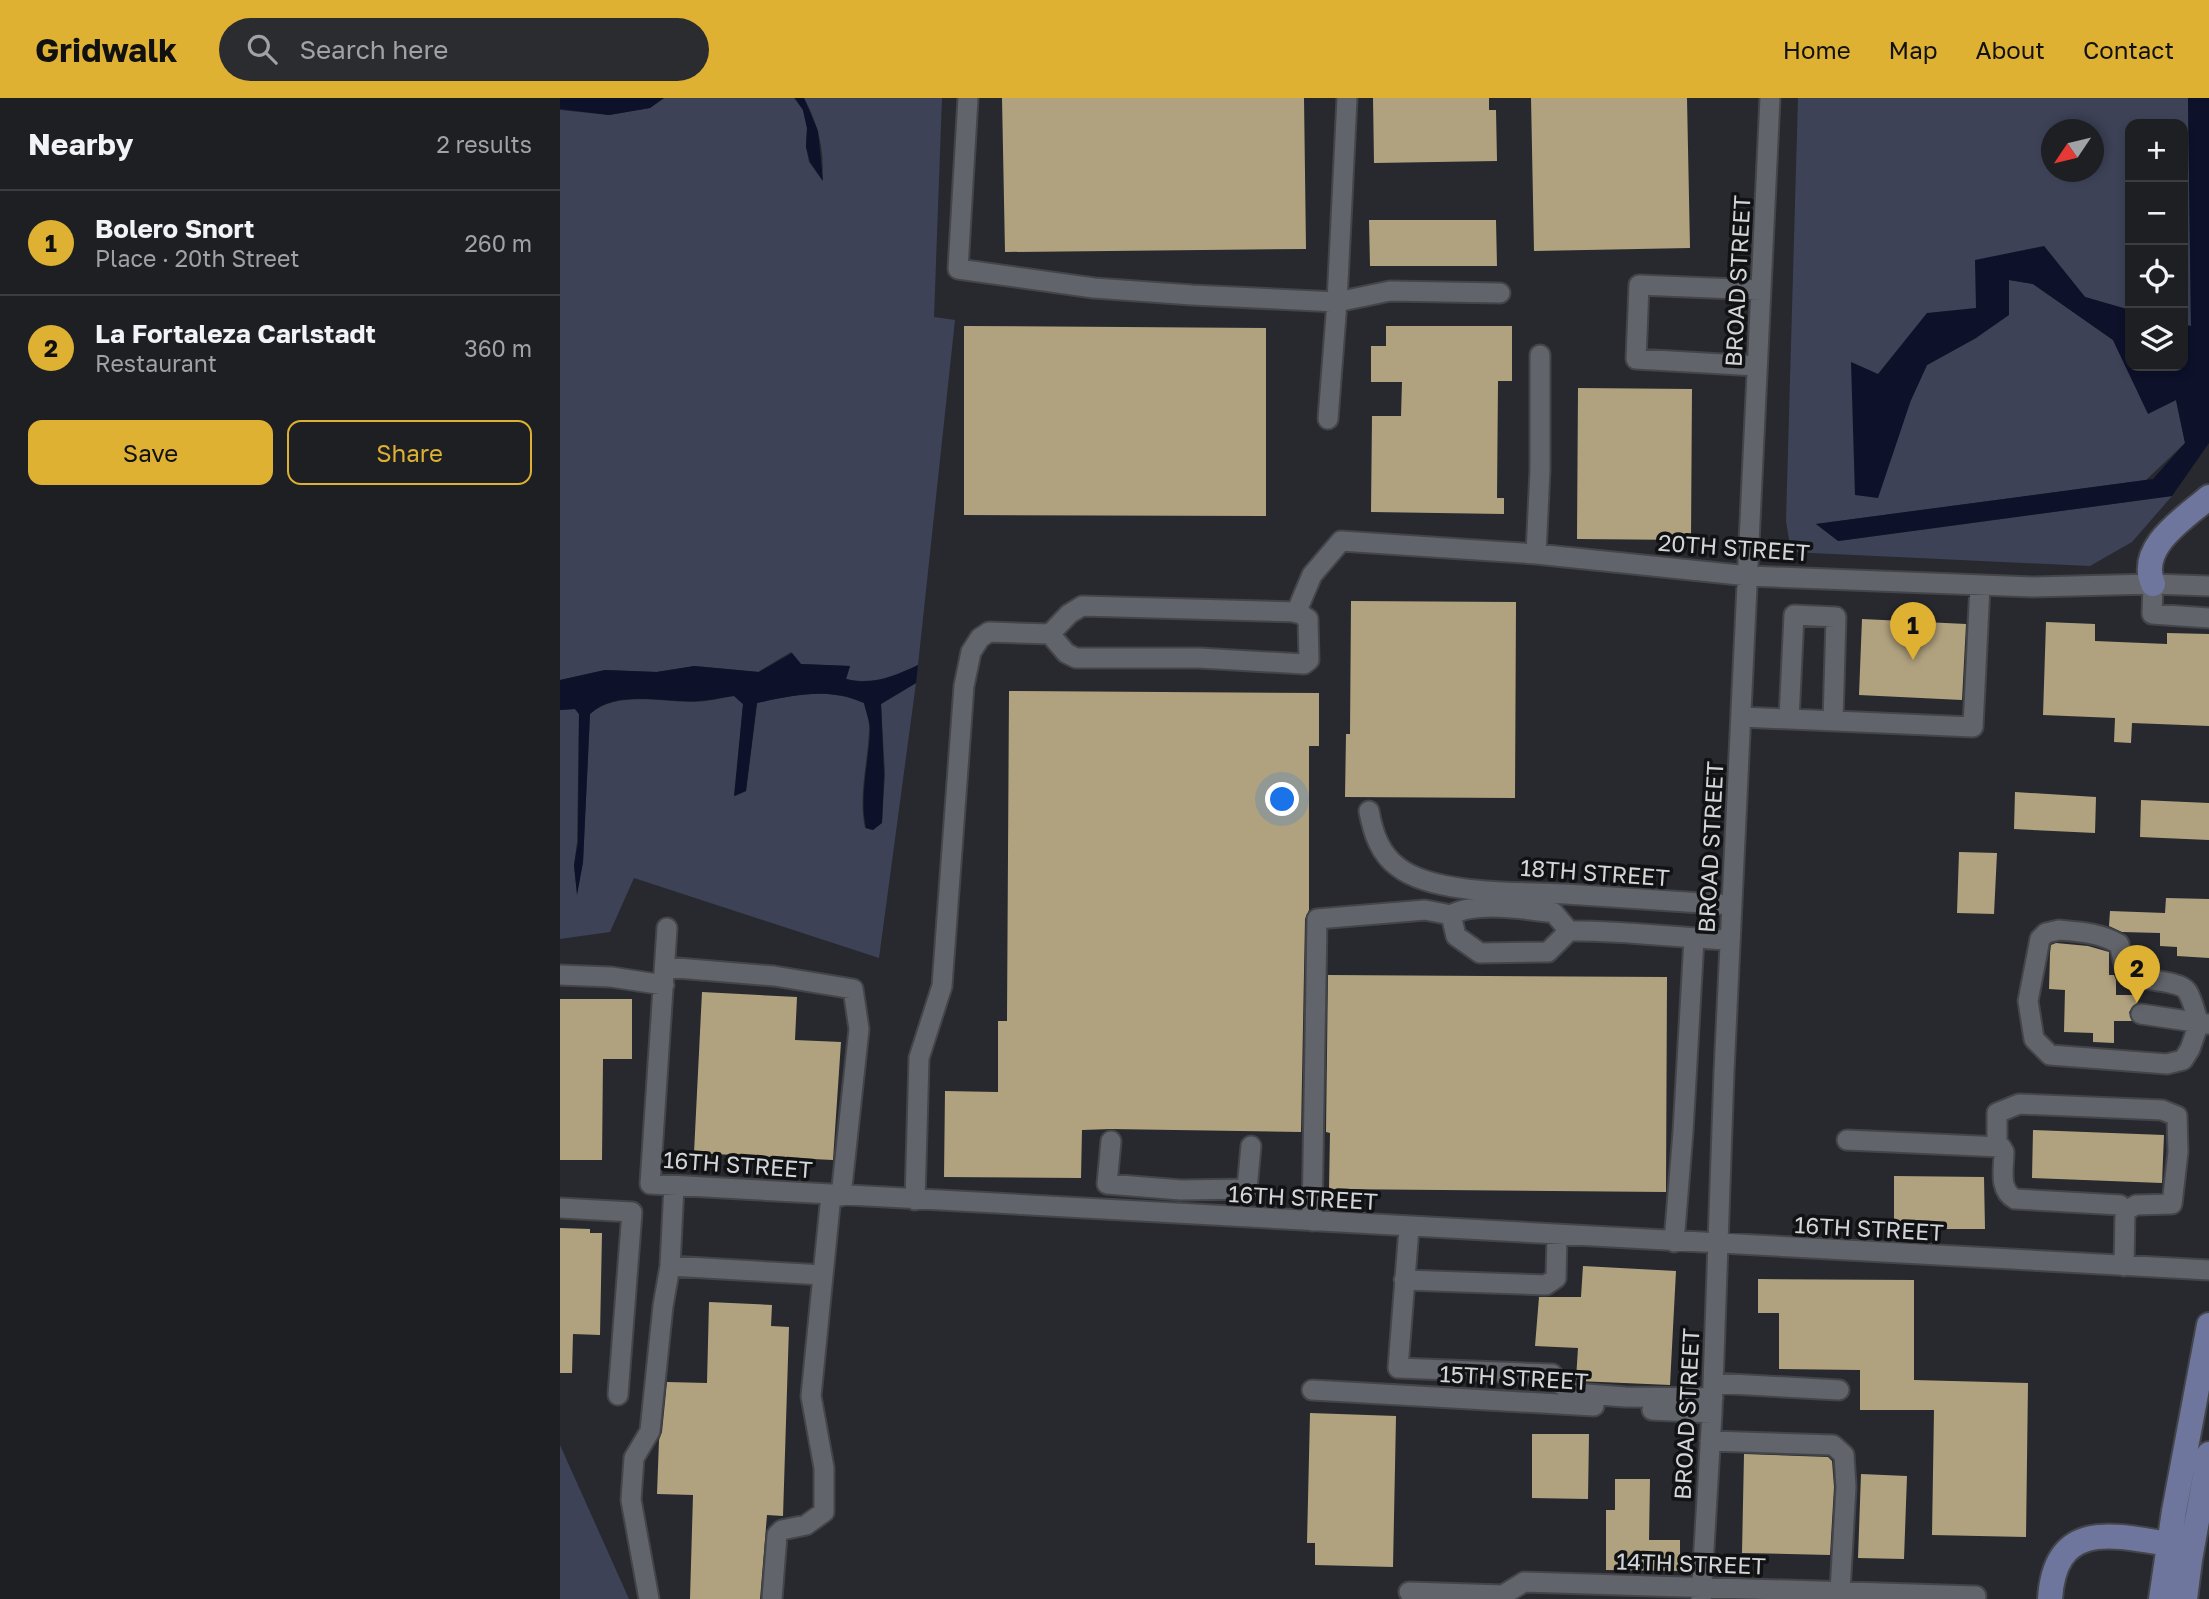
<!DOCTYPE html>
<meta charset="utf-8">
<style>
body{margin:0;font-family:"Golos Text",sans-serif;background:#2a2c30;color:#f1f3f6}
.controls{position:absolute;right:21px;top:21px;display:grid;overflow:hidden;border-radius:14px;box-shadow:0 4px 10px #0003}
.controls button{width:63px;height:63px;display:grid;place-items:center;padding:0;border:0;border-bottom:2px solid #3b3d41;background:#1d1f23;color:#f1f3f6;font:35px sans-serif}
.compass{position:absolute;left:1481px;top:21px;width:63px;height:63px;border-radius:50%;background:#1d1f23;box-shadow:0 4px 10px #0003;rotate:235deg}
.you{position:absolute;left:723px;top:702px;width:24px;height:24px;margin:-18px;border:5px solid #fff;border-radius:50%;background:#1a73e8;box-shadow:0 0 0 10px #1a73e833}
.badge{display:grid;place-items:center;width:46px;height:46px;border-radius:50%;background:#deb133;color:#111;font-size:23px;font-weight:700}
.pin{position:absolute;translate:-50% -58px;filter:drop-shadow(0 2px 4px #0008)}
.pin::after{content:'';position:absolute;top:37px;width:24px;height:21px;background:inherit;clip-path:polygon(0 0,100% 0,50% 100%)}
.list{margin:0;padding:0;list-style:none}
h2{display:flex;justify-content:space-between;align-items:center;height:91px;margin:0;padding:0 28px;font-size:30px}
h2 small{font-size:23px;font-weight:400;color:#a0a2a6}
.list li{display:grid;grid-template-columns:46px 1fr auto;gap:21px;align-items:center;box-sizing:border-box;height:105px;padding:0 28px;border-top:2px solid #3b3d41}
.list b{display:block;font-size:26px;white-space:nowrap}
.list p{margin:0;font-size:23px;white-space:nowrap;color:#a0a2a6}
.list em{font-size:23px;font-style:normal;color:#a0a2a6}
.actions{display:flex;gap:14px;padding:21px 28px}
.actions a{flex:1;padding:16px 0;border:2px solid #deb133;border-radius:14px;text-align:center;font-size:24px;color:#deb133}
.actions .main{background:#deb133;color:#111}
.icon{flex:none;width:38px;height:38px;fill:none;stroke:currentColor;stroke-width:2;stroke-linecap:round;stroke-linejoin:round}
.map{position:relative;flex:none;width:1649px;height:1501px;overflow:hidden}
header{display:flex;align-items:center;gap:42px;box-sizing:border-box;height:98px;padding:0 35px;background:#deb133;color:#111}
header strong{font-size:33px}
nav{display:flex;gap:38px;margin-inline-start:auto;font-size:24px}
.search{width:490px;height:63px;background:#2a2c30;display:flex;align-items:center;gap:18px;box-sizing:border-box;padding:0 24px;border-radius:38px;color:#a0a2a6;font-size:26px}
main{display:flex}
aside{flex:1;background:#1d1f23}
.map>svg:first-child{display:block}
.green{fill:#3d4257;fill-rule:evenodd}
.water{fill:#0d112a}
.building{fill:#b1a27f}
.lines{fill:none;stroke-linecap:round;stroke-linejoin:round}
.minor-casing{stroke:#434549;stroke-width:23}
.major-casing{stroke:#434549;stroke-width:28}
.minor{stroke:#62646b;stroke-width:19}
.major{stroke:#6e769e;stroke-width:24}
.labels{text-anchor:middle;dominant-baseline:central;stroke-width:7;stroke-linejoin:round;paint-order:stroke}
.street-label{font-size:23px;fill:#d4d5d9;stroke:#111214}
</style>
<header>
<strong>Gridwalk</strong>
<div class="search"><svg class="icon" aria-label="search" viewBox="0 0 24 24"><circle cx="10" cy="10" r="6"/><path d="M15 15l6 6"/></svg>Search here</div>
<nav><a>Home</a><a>Map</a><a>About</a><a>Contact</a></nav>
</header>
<main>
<aside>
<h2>Nearby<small>2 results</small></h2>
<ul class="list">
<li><span class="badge">1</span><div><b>Bolero Snort</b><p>Place · 20th Street</p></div><em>260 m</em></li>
<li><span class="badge">2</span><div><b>La Fortaleza Carlstadt</b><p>Restaurant</p></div><em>360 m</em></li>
</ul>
<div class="actions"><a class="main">Save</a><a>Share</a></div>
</aside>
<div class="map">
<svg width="1649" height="1501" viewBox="0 0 1649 1501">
<rect width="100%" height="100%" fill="#27292f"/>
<path class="green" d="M 104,0 L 234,0 L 243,12 L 247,30 L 246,49 L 249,64 L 262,82 C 265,53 258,25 244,0 L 382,0 L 374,219 L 395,222 L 358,567 C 335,578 312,587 286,581 L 290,568 L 241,566 L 231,554 L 198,574 L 135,568 L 96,574 L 45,572 L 0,582 L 0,12 L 49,17 L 90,10 Z
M 1238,0 L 1628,0 L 1631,229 L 1623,226 L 1623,26 L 1570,26 L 1570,212 L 1525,199 L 1484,148 L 1417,210 L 1318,277 L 1291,264 L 1351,302 L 1367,267 L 1416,240 L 1449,182 L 1473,186 L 1553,242 L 1588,315 L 1616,302 L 1625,345 L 1586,382 L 1256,426 L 1279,443 L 1612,398 L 1572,444 L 1530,468 L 1231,454 L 1226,423 ZM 1492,32 L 1534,32 L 1534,74 L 1492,74 Z
M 356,585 L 319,860 L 74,780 L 50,834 L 0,841 L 0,612 L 15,611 L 19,616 L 17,744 L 14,767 L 17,795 L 23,765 L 30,616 C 58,592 102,605 136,604 C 149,603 162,600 174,598 L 183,606 L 175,698 L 186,693 L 197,605 C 235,597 267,589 304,605 C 306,614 310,623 309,632 C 308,665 298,697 305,730 L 313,732 L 322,724 L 325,676 L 321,606 Z
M 0,1347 L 69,1501 L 0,1501 Z"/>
<path class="water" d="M 0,0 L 104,0 L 90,10 L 49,17 L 0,11 Z
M 235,0 L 244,0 L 258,33 L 263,83 L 250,64 L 246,49 L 247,30 L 243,12 Z
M 1628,0 L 1649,0 L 1649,345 L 1612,398 L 1278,443 L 1256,426 L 1593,381 L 1625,345 L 1616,302 L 1588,316 L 1553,242 L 1473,186 L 1449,182 L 1449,217 L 1416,240 L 1367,267 L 1351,302 L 1318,400 L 1295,397 L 1291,264 L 1318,276 L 1367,215 L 1416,210 L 1415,162 L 1484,148 L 1525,199 L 1570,212 L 1570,268 L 1623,268 L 1623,226 L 1631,228 Z
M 232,555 L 241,566 L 290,568 L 286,581 C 312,588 335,578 358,567 L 356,585 L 321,606 L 324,676 L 322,725 L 313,732 L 306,730 C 299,697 309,665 310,632 C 310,623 306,614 304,605 C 269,589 234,597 197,605 L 186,693 L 174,698 L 183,606 L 174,598 C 162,599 149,603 136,603 C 102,605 57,591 30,616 L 23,764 L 17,797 L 14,767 L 18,744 L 19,616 L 15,611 L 0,612 L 0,582 L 45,572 L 97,574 L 134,568 L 199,574 Z"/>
<path class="building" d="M 442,0 L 744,0 L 746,151 L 445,154 Z
M 813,0 L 929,0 L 929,12 L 936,12 L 937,63 L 814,65 Z
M 971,0 L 1127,0 L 1130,150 L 974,153 Z
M 809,122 L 936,122 L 937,168 L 810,168 Z
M 404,228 L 706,230 L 706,418 L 404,417 Z
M 826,228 L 952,228 L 952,283 L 938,283 L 937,400 L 944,400 L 944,416 L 811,414 L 812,318 L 841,318 L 842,284 L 811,284 L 811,248 L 826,248 Z
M 1018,290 L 1132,291 L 1131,442 L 1017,441 Z
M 791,503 L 956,504 L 955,700 L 785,699 L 786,636 L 790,636 Z
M 1302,521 L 1406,526 L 1402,602 L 1299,597 Z
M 1486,524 L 1535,526 L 1535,543 L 1607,546 L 1607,535 L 1649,536 L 1649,628 L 1572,625 L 1571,645 L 1554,644 L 1555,620 L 1483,617 Z
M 449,593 L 759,595 L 759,648 L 749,648 L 749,812 L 745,821 L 741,1034 L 551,1031 L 522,1032 L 521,1080 L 384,1079 L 385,993 L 438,994 L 438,923 L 447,923 Z
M 1455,694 L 1536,699 L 1535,735 L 1454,731 Z
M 1581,702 L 1649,705 L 1649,742 L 1580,739 Z
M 1399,754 L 1437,755 L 1434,816 L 1397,815 Z
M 1606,800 L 1649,801 L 1649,860 L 1617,858 L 1617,849 L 1600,848 L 1600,835 L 1562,834 L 1549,828 L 1550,813 L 1605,815 Z
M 1496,845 L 1528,848 L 1549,854 L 1549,877 L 1554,877 L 1556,882 L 1556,897 L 1577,897 L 1577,905 L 1569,914 L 1572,923 L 1554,923 L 1554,945 L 1533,944 L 1533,935 L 1504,934 L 1505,892 L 1489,891 L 1490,855 L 1491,847 Z
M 768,877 L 1107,879 L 1106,1094 L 769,1091 L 770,1035 L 766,1034 Z
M 142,894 L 237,899 L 235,942 L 281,944 L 273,1062 L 134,1055 Z
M 0,901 L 72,901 L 72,961 L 43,961 L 42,1062 L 0,1062 Z
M 1473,1032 L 1604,1037 L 1602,1085 L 1472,1080 Z
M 1334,1078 L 1424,1079 L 1425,1131 L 1334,1131 Z
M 0,1130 L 30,1131 L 30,1135 L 42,1135 L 40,1237 L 13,1236 L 12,1275 L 0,1275 Z
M 1023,1168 L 1116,1173 L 1110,1287 L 1018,1283 L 1016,1281 L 1018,1250 L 975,1248 L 979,1199 L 1021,1199 Z
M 1198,1181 L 1354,1182 L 1354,1282 L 1468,1285 L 1466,1439 L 1372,1437 L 1374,1312 L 1300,1312 L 1300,1272 L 1219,1271 L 1219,1215 L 1198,1215 Z
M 149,1204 L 212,1207 L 211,1228 L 229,1229 L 223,1418 L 207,1417 L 200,1501 L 130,1501 L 133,1397 L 97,1396 L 99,1342 L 102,1334 L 107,1284 L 147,1285 Z
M 750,1315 L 836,1318 L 833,1469 L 755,1467 L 755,1445 L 747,1445 Z
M 972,1336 L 1029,1336 L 1028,1401 L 972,1400 Z
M 1184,1356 L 1268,1359 L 1272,1363 L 1274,1389 L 1270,1457 L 1182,1455 Z
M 1301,1376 L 1347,1378 L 1344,1461 L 1298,1460 Z
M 1055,1381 L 1090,1381 L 1089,1442 L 1120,1442 L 1120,1473 L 1046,1472 L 1046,1412 L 1055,1412 Z"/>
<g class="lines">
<defs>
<path id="minor" d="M 408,0 L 398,171 L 534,190 L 632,197 L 777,204 L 830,193 L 940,195
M 1197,268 L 1076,261 L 1079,187 L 1200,192
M 768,321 L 777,204 L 787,0
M 976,456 L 980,372 L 980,257
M 1593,486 L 1592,516 L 1649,520
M 736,515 L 752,477 L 781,443 L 976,456 L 1189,478 L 1473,489 L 1593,486 L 1649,488
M 1181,619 L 1413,629 L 1420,487
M 1229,621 L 1234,517 L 1276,519 L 1273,623
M 809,713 C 813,735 820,756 838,769 C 874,797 960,794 1006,796 C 1061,800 1117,803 1172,807
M 891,817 L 896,838 L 920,855 L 988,854 L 1009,833 C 1063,832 1117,840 1170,842
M 107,830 L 90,1086 L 1649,1172
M 1499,832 C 1521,834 1540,835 1559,846 L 1567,877 C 1581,883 1619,882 1627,893 C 1633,902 1635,916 1639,925 L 1630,951 L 1623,962 L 1607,966 L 1490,957 L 1474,941 L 1468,903 L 1480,841 L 1486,835 Z
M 105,869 L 214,878 L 293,891 L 299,931 L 281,1098
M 0,877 L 51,879 L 104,887
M 1581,916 L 1648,926
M 1287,1042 L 1441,1049 L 1444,1054 C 1444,1070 1438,1092 1455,1101 L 1560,1107 L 1565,1113 L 1564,1168
M 551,1043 L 547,1086 L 621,1092 L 687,1091 L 691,1048
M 1437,1048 L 1437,1015 L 1459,1006 L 1602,1012 L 1617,1018 L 1618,1054 L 1612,1106 L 1576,1107 L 1565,1113
M 114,1088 L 110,1168 L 263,1177
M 355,1102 L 359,960 L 382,888 L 404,588 L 411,554 L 420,540 L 429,534 L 490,536 L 509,516 L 522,508 L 738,514 L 748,521 L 749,562 L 744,566 L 639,560 L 516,560 L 506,555 L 490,536
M 0,1110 L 72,1114 L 58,1297
M 752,1123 L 757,821 L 865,812 L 891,817 C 916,803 966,811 994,815 L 1009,833
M 849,1130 L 838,1270 L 992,1276 L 999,1285 L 1014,1295 L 1065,1299 L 1153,1300
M 1114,1144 L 1123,1034 L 1134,841
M 844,1182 L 986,1187 L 996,1180 L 997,1138
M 1153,1285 L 1279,1292
M 752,1292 L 1034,1308
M 1092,1312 L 1152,1315
M 1150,1343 L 1273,1347 L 1284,1357 L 1286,1389 L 1280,1494
M 849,1494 L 943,1497 L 964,1484 L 1416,1498
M 89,1501 L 71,1402 L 74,1360 L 90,1333 L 103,1208 L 110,1168
M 212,1501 L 217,1437 L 222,1432 L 246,1427 L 264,1414 L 264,1370 L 251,1298 L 271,1097
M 1141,1501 L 1152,1315 L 1164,974 L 1210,0"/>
<path id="major" d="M 1593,486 C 1577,449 1625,420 1649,399
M 1490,1501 C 1495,1423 1550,1436 1608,1446
M 1601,1501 L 1614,1413 L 1649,1227
M 1625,1501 L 1630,1462 L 1649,1356"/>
</defs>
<use href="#minor" class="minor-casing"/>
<use href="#major" class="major-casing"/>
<use href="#minor" class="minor"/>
<use href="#major" class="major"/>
</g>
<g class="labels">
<g class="street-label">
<text transform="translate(1177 183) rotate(-87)">BROAD STREET</text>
<text transform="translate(1174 449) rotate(4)">20TH STREET</text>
<text transform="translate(1150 749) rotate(-87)">BROAD STREET</text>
<text transform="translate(1035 774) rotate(4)">18TH STREET</text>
<text transform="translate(178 1066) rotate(4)">16TH STREET</text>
<text transform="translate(743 1099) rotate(3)">16TH STREET</text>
<text transform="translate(1309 1130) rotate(3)">16TH STREET</text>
<text transform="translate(954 1279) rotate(3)">15TH STREET</text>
<text transform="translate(1126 1316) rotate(-87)">BROAD STREET</text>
<text transform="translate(1131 1465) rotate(2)">14TH STREET</text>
</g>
</g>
</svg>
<div class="controls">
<button>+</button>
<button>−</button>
<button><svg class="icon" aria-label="locate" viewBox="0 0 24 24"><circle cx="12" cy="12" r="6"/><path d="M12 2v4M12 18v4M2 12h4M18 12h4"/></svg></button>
<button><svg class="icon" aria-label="layers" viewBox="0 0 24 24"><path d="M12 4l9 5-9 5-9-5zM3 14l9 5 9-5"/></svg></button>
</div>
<svg class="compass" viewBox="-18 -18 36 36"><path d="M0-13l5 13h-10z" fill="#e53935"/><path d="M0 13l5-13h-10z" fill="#a0a2a6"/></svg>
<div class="you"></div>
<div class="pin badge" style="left:1353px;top:562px">1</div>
<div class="pin badge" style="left:1577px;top:905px">2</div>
</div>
</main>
